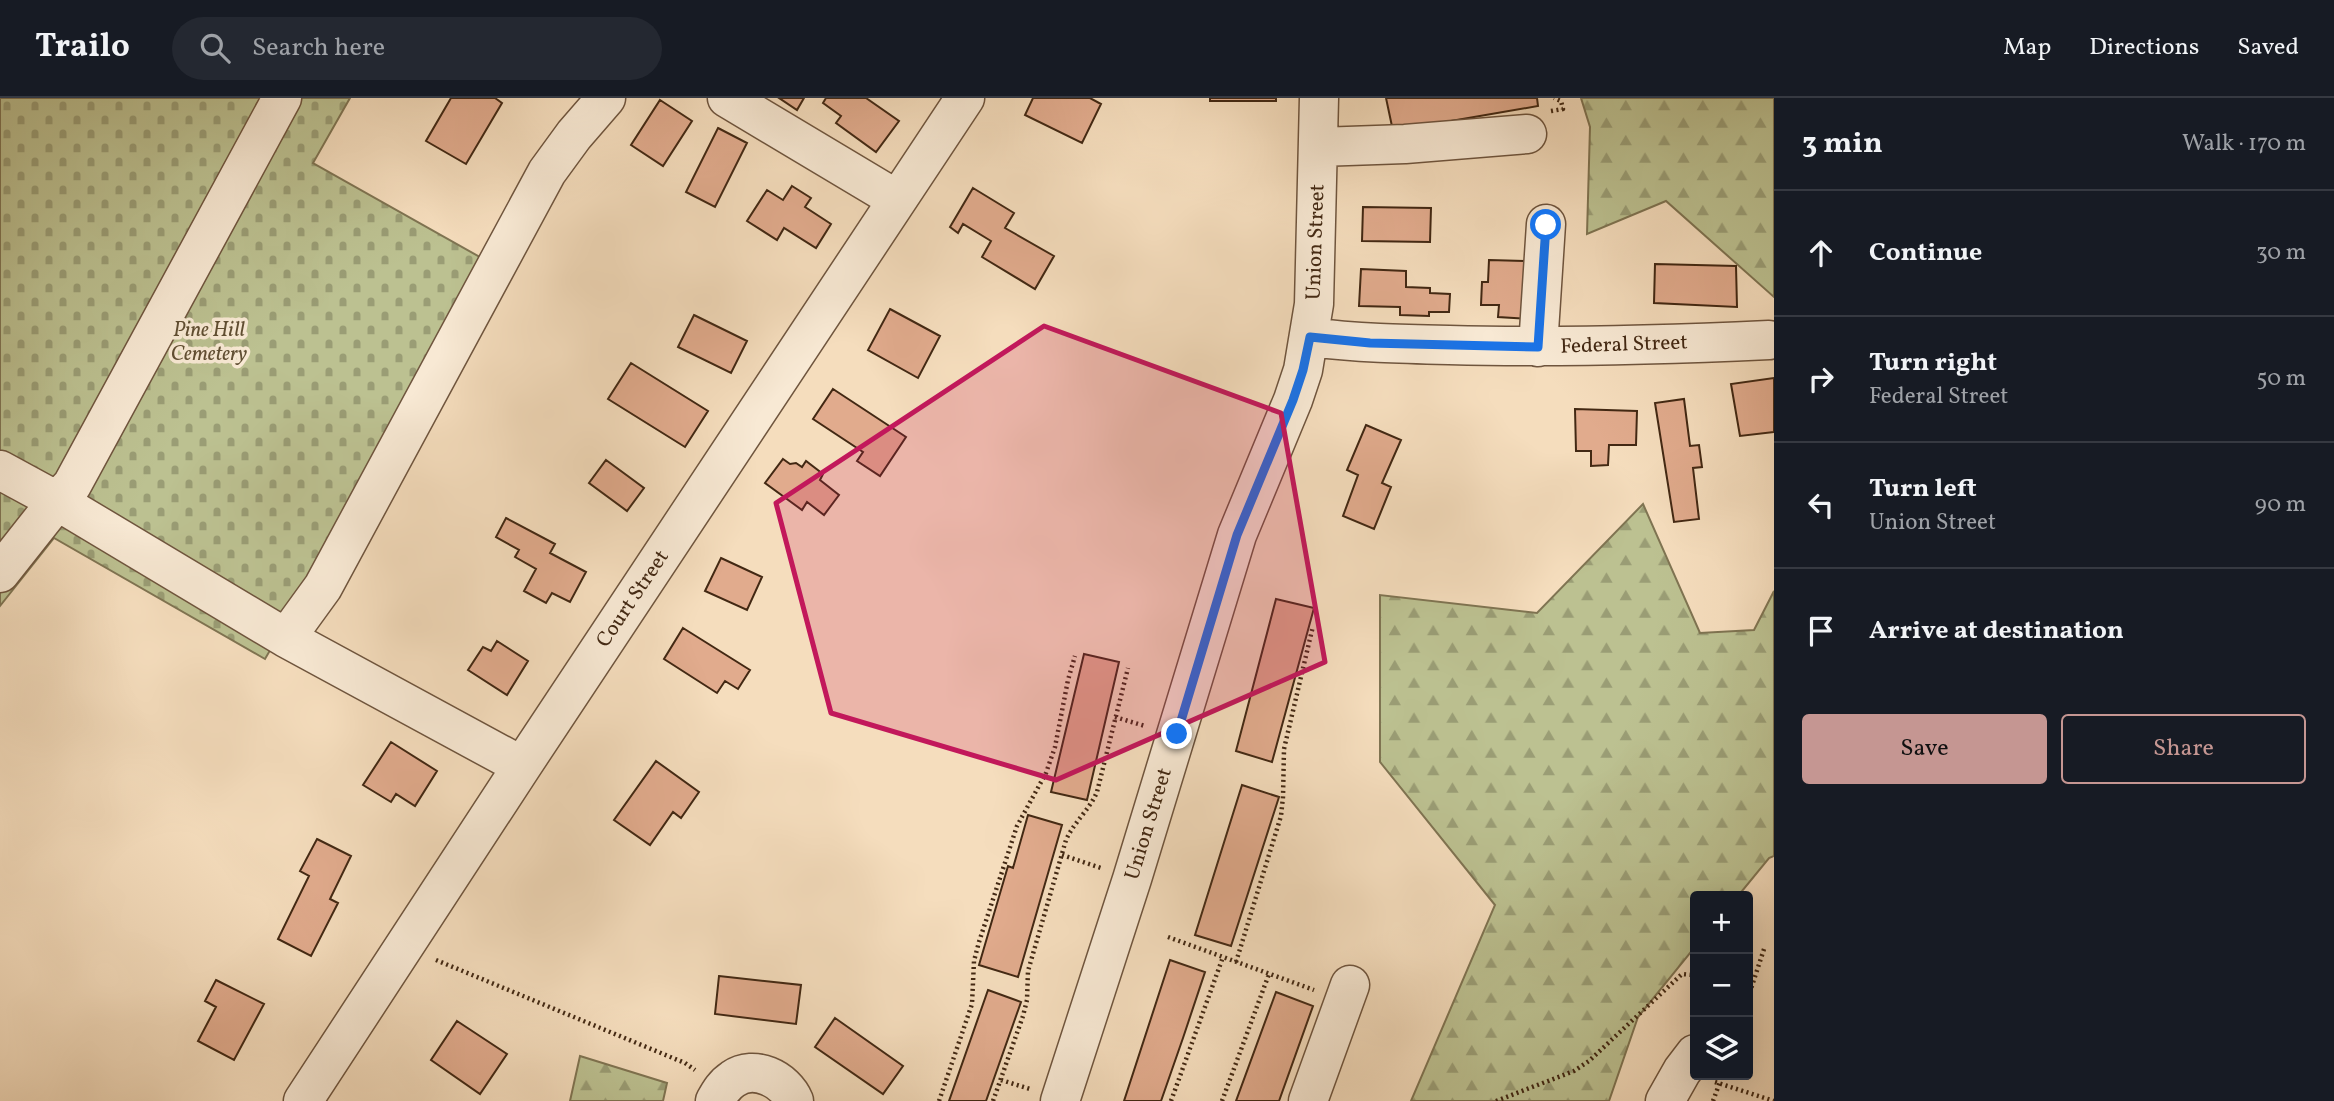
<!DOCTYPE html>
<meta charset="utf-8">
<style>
body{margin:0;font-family:Vollkorn,serif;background:#242831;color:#f1f3f6}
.controls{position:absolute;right:21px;bottom:21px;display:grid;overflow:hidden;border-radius:7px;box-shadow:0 7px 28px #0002}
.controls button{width:63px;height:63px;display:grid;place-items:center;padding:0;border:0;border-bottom:2px solid #363941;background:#171b24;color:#f1f3f6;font:35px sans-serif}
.stop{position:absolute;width:21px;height:21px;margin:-16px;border:5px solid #1a73e8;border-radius:50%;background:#fff}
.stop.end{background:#1a73e8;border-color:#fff;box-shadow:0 2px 7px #0008}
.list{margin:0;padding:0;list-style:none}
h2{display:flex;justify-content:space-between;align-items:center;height:91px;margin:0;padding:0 28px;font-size:30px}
h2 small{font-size:23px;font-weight:400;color:#9ea1a6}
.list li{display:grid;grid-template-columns:46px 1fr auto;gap:21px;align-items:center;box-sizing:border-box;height:126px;padding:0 28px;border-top:2px solid #363941}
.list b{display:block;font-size:26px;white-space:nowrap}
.list p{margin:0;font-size:23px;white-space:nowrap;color:#9ea1a6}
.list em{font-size:23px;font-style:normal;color:#9ea1a6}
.actions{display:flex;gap:14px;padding:21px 28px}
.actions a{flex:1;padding:16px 0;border:2px solid #c59692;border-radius:7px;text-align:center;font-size:24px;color:#c59692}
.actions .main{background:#c59692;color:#111}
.icon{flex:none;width:38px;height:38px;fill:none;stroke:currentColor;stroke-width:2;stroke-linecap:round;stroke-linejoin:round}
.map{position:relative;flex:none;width:1774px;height:1003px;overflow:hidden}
header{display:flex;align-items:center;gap:42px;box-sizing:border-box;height:98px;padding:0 35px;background:#171b24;border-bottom:2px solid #363941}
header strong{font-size:33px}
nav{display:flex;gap:38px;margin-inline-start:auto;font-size:24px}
.search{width:490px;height:63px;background:#242831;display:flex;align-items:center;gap:18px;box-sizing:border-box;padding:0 24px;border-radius:38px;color:#9ea1a6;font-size:26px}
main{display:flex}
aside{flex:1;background:#171b24}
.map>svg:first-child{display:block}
.forest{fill:url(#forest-firs);stroke:#7f7452;stroke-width:2}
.cemetery{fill:url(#cemetery-stones);stroke:#7f7452;stroke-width:2}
.building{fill:#e1ab8d;stroke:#422813;stroke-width:2}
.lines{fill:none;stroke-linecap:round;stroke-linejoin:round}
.minor-casing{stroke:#6f553e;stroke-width:41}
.path{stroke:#422813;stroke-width:4.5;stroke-dasharray:2 3.5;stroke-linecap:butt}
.minor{stroke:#f8e9d4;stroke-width:38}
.route{stroke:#1a73e8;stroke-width:9}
.marked{fill:#c2185b;fill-opacity:0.2;stroke:#c2185b;stroke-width:5;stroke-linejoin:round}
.labels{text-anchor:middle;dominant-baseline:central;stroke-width:7;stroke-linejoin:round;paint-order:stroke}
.street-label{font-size:21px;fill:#422813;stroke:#f8e9d4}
.park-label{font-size:21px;font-style:italic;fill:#604e32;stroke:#f8e9d4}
</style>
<header>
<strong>Trailo</strong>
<div class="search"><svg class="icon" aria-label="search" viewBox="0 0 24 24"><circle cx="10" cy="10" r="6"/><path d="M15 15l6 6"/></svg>Search here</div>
<nav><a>Map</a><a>Directions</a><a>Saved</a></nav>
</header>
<main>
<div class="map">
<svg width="1774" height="1003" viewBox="0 0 1774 1003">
<defs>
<pattern id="forest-firs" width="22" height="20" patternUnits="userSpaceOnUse" patternTransform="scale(1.75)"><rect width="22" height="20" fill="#bcc191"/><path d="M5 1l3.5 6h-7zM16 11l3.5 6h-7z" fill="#9a9d75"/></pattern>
<pattern id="cemetery-stones" width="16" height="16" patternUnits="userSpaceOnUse" patternTransform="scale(1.75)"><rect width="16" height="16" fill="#bcc191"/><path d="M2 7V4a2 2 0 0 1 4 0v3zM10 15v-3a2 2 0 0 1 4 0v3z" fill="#9a9d75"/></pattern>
</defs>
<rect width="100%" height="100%" fill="#f5ddbd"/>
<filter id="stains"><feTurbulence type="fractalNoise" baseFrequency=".00286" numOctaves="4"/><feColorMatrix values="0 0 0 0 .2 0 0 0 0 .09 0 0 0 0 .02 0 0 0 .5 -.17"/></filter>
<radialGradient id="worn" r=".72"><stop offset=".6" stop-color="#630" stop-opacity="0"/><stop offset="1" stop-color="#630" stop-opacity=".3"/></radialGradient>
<path class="forest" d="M 1581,0 L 1774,0 L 1774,199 L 1666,103 L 1587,136 L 1590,29 Z
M 1643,406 L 1700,535 L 1754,532 L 1774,493 L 1774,758 L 1769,760 L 1738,798 L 1695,798 L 1695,849 L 1638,919 L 1609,1003 L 1411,1003 L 1495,807 L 1380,664 L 1380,497 L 1537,515 Z
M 580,958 L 667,985 L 663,1003 L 570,1003 Z"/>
<path class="cemetery" d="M 0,0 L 350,0 L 313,65 L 494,167 L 265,561 L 54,440 L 0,508 Z"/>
<path class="building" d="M 451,0 L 495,0 L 502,5 L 466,66 L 426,43 Z
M 779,0 L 804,0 L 797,12 Z
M 826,0 L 866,0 L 899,23 L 876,54 L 836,25 L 841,18 L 823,5 Z
M 1033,0 L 1090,0 L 1101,6 L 1082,45 L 1025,17 Z
M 1210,0 L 1276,0 L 1276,3 L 1210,3 Z
M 1386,0 L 1537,0 L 1538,8 L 1393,33 Z
M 660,2 L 692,23 L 663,68 L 631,47 Z
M 718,30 L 747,45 L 715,109 L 686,94 Z
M 792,88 L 811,100 L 805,109 L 831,126 L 816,150 L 784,130 L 777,142 L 747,123 L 767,92 L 783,102 Z
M 973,90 L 1014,115 L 1005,130 L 1054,158 L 1035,191 L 982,159 L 991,143 L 963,126 L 958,135 L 950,129 Z
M 1363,109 L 1431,110 L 1430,144 L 1362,143 Z
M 1489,162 L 1524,163 L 1529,221 L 1498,219 L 1499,207 L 1481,207 L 1482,184 L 1488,184 Z
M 1655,166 L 1736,168 L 1737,209 L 1654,205 Z
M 1361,171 L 1406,173 L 1406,189 L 1430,190 L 1430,195 L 1450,196 L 1449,214 L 1429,214 L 1429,218 L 1400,217 L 1400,209 L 1359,208 Z
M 890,211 L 940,238 L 918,280 L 868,252 Z
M 694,217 L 747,243 L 731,275 L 678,249 Z
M 631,265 L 708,313 L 685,349 L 608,301 Z
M 1774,280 L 1774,334 L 1740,338 L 1731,286 Z
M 833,291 L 906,339 L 880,378 L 857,363 L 863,354 L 813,321 Z
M 1684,301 L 1690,348 L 1699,347 L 1702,369 L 1693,370 L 1699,421 L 1674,424 L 1655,305 Z
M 1575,311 L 1637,313 L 1636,347 L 1609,347 L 1608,367 L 1591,368 L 1591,353 L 1576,353 Z
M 1366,327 L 1401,342 L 1382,385 L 1391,389 L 1374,431 L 1343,418 L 1358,377 L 1347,372 Z
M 783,361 L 790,366 L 796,365 L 802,369 L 806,363 L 823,376 L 820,382 L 839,397 L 824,417 L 807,404 L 802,412 L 765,385 Z
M 606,362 L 644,390 L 627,413 L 589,385 Z
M 506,420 L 555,446 L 550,455 L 586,474 L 570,504 L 552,495 L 546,505 L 524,493 L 536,471 L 515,459 L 519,452 L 496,439 Z
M 721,460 L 762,479 L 747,512 L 705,493 Z
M 1276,501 L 1314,510 L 1272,664 L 1236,653 Z
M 683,530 L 750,572 L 738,591 L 725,583 L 717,595 L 664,561 Z
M 497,543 L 528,563 L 507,597 L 468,572 L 483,549 L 491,553 Z
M 1084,556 L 1119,564 L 1087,702 L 1051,694 Z
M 391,644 L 437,673 L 415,708 L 396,696 L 391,704 L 363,687 Z
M 656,663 L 699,694 L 681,720 L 673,714 L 650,747 L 614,722 Z
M 1242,687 L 1279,699 L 1231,848 L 1195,837 Z
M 1028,717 L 1062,727 L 1018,879 L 979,867 L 1008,768 L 1013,770 Z
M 317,741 L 351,758 L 330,801 L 338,805 L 311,858 L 278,841 L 309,778 L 300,773 Z
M 1170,862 L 1205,874 L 1183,940 L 1161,1003 L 1124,1003 Z
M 719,878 L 801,887 L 796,926 L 715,916 Z
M 216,882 L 264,906 L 234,962 L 198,943 L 216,909 L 205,903 Z
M 988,892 L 1021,904 L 986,1003 L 949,1003 Z
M 1276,894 L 1313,908 L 1279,1003 L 1236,1003 Z
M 835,920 L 903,968 L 883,996 L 815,949 Z
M 457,923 L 507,956 L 480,996 L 431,962 Z"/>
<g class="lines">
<defs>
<path id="minor" d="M 282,0 L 72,387 L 57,403 L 286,540
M 727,0 L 896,101
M 1319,49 L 1405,46 L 1527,36
M 1310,239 C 1356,245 1402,246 1449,247 C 1557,250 1661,247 1769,242
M 1538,249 L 1546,126
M 0,372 L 57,403 L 0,475
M 522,668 L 286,540 L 323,489 L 547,74 L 574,37 L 606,0
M 303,1003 L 522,668 L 965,0
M 715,1003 C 720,994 724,987 733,981 C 754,966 785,981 794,1003
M 1060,1003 L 1132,781 L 1237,437 L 1293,302 L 1303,272 L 1314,206 L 1319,0
M 1308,1003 L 1350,887
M 1665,1003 L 1682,973 L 1695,956"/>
</defs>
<use href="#minor" class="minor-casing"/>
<path class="path" d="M 1551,13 L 1563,11 L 1561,3 L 1554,0
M 1115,619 L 1145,628
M 1062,757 L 1101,770
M 1168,839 L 1314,892
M 436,862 L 685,965 L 695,972
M 1236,864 L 1281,718 L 1283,699 L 1284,651 L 1313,528
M 1748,900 L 1765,848
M 1001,982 L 1030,991
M 1715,984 L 1774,1003
M 939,1003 L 972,906 L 974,863 L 979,844 L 1017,728 L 1046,675 L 1055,649 L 1068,582 L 1075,558
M 993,1003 L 1023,918 L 1027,902 L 1028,873 L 1066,742 C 1074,724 1090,711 1097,694 L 1128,570
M 1171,1003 L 1223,859
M 1222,1003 L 1269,876
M 1496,1003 L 1574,973 L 1589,963 L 1682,876 L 1693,877
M 1713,1003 L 1720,984"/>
<use href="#minor" class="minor"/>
</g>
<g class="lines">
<path class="route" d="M 1177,636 L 1237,437 L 1293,302 L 1303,272 L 1310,239 L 1370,245 L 1538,249 L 1546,127"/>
</g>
<path class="marked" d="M 1044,228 L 1281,315 L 1325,564 L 1056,682 L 831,615 L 776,405 Z"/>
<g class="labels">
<g class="street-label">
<text transform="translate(1316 144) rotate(-88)">Union Street</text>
<text transform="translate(1624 247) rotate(-2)">Federal Street</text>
<text transform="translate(633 501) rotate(-56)">Court Street</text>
<text transform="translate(1149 726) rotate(-73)">Union Street</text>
</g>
<g class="park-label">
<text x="209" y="232">Pine Hill<tspan x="209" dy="24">Cemetery</tspan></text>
</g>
</g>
<rect width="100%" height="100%" filter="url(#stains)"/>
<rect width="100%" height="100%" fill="url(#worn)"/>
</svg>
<div class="controls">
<button>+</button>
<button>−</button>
<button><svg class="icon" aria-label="layers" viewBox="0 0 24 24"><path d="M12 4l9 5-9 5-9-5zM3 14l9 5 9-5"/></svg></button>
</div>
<div class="stop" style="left:1546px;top:127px"></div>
<div class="stop end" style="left:1177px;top:636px"></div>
</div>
<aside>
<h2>3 min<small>Walk · 170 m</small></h2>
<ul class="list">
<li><svg class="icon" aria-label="ahead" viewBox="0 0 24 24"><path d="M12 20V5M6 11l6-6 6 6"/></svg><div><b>Continue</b></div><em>30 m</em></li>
<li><svg class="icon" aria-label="right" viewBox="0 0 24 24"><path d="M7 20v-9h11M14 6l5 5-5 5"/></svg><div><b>Turn right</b><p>Federal Street</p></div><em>50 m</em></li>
<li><svg class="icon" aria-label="left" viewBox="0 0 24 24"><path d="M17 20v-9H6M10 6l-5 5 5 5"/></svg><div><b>Turn left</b><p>Union Street</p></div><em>90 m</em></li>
<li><svg class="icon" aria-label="arrive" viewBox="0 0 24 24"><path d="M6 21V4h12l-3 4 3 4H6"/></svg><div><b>Arrive at destination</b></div></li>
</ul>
<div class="actions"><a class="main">Save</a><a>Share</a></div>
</aside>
</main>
